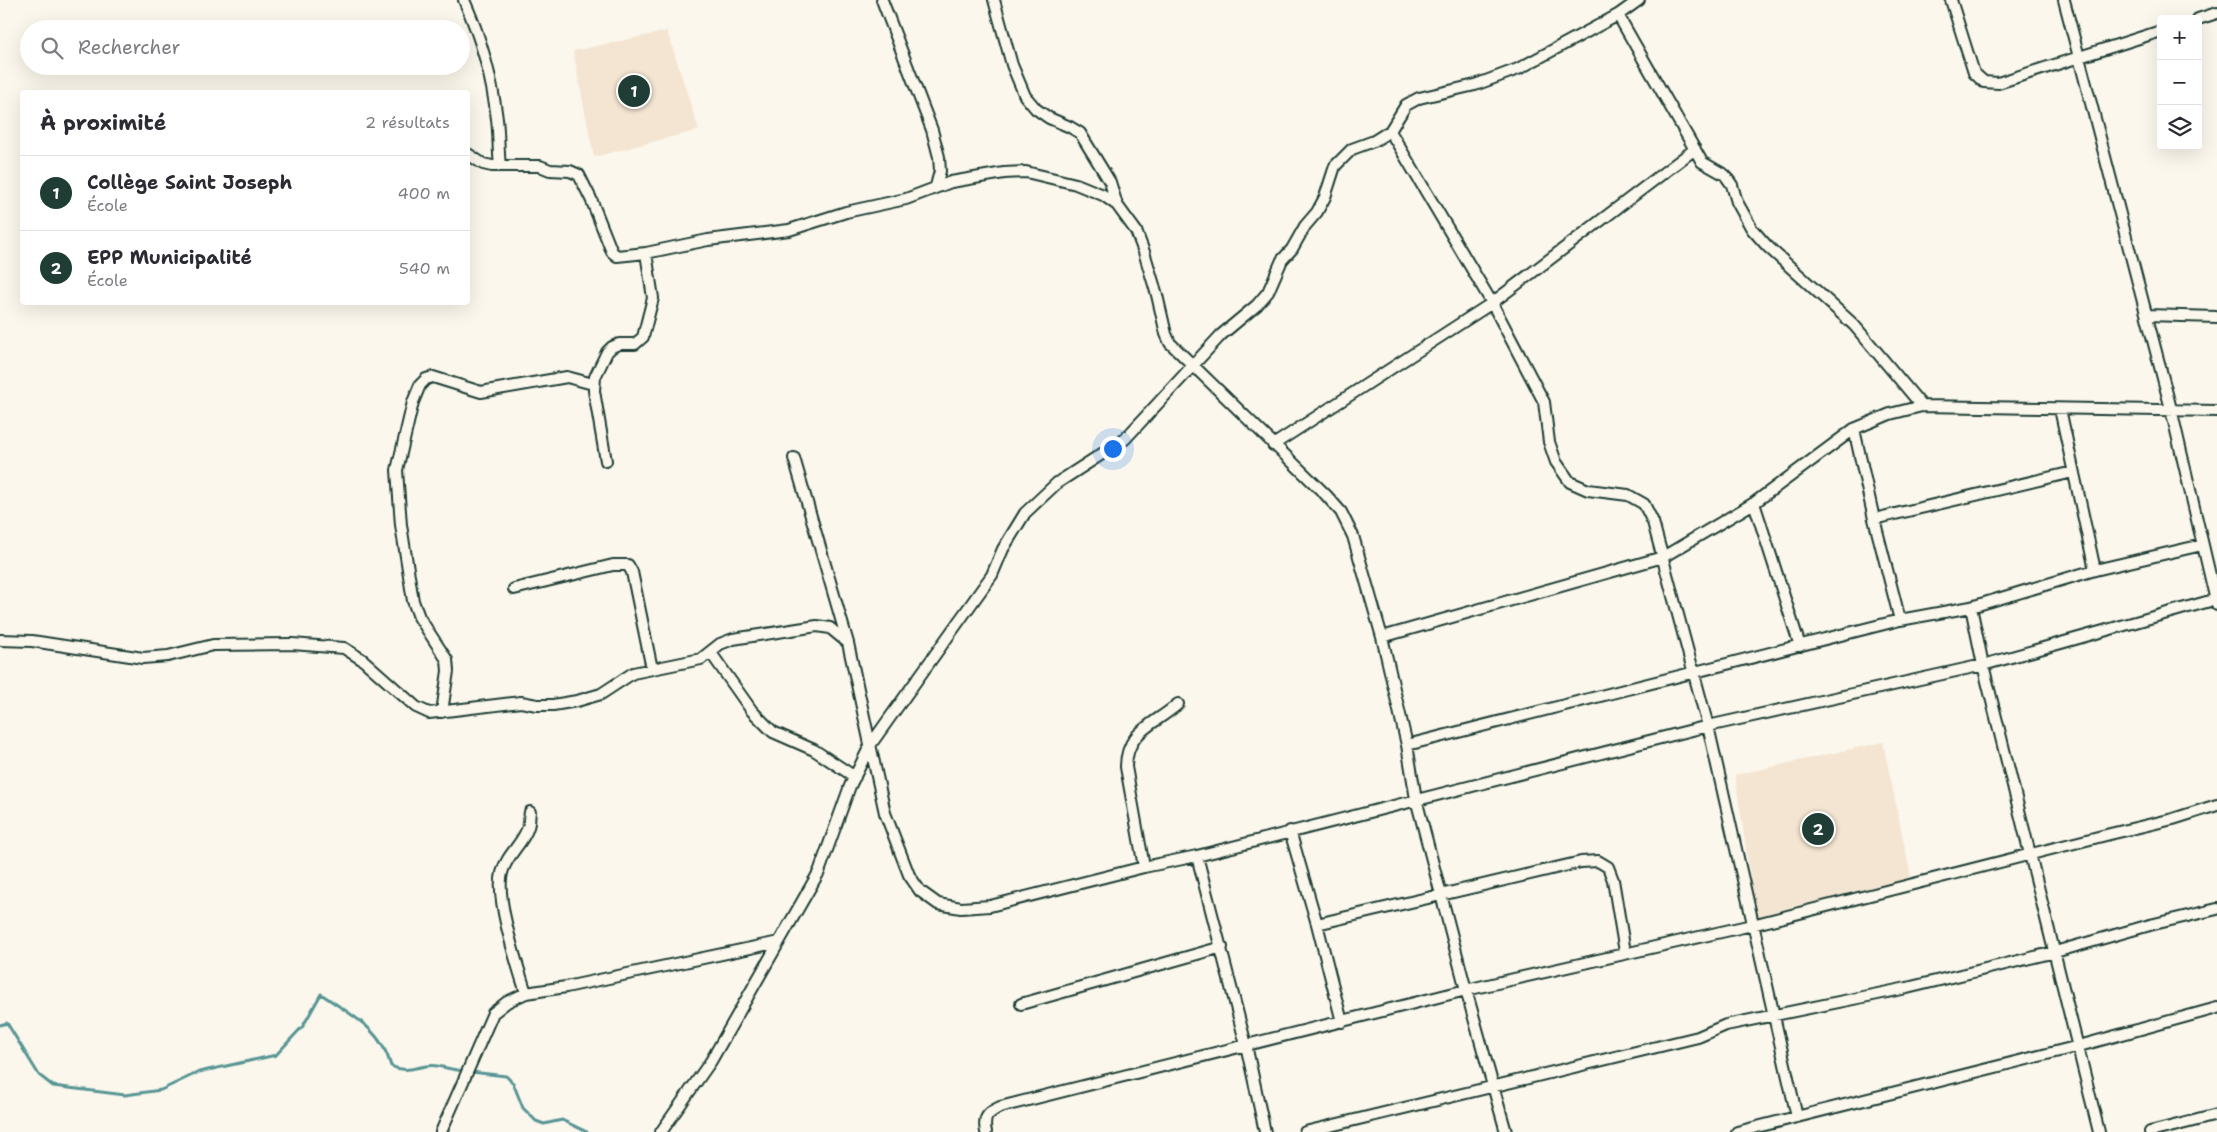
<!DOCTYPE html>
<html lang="fr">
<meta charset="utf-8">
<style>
body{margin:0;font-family:"Shantell Sans",sans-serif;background:#f7f7f7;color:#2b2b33}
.controls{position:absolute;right:15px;top:15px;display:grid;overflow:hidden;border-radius:5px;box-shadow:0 5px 20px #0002}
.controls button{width:45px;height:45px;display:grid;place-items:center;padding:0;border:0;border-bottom:1px solid #e1e1e2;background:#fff;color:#2b2b33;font:25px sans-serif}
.you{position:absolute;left:1112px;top:448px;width:18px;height:18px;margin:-12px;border:4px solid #fff;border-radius:50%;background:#1a73e8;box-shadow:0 0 0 8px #1a73e833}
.badge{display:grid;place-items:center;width:32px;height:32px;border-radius:50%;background:#1f3d34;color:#fff;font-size:16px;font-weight:700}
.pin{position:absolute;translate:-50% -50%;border:2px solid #fff;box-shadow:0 1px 5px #0006}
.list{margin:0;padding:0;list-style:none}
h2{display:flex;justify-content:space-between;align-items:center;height:65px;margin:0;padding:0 20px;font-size:21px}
h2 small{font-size:16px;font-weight:400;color:#7c7c81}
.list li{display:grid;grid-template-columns:32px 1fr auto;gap:15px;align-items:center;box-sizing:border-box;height:75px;padding:0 20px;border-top:1px solid #e1e1e2}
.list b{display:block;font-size:19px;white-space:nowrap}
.list p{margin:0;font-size:16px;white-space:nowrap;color:#7c7c81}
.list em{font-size:16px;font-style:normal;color:#7c7c81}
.icon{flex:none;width:28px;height:28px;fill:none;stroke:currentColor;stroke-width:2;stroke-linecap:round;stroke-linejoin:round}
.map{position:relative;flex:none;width:2217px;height:1132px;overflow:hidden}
.search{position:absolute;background:#fff;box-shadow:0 5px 20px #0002;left:20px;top:20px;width:450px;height:55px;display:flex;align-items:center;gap:12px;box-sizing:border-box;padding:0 18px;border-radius:28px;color:#7c7c81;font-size:19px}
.panel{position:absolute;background:#fff;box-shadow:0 5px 20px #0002;left:20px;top:90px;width:450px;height:215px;border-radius:5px}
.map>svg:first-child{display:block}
.built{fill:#f4e5d2}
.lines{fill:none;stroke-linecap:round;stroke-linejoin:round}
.stream{stroke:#589595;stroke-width:3}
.street-casing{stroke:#1f3d34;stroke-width:14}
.street{stroke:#fbf7ec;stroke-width:10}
</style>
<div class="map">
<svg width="2217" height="1132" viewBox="0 0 2217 1132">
<rect width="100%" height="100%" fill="#fbf7ec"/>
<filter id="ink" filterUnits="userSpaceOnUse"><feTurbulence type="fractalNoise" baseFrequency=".02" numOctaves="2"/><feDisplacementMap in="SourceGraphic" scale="10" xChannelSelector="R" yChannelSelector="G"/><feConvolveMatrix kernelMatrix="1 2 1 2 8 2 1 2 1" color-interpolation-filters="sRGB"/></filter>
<g filter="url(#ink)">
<path class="built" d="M 667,31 L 699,130 L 594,157 L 573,51 Z
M 1883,742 L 1911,877 L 1756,917 L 1735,775 Z"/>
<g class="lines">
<path class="stream" d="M 0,1025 L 7,1023 L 39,1075 L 53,1086 L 125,1095 L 161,1090 L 199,1072 L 276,1055 L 303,1026 L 321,994 C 351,1015 381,1028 391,1066 C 409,1075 421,1063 437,1066 C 446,1068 455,1070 464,1071
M 471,1072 L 506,1076 L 513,1083 L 523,1108 L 536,1121 L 544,1124 L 562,1120 L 587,1132"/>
<defs>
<path id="street" d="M 464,0 C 481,38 492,78 497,119 C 499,135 498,150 500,166
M 882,0 L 932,130 L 939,157 L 940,171 L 936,186
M 994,0 L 1012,65 L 1025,96 L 1036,109 L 1049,118 L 1070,127 L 1080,133 L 1110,182 L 1117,205
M 1951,0 L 1974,73 L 1984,82 L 1998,83 L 2161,31
M 2064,0 L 2171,409 L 2217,605
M 1618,15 L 1702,162 L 1725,175 L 1732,185 L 1737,202 L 1752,229 L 1767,246 L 1854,325 L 1922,406
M 2198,19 L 2217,13
M 1390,131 L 1492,303 L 1544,402 L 1549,442 L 1556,462 L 1570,482 L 1588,490 L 1628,495 L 1644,504 L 1653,522 L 1708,726 L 1797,1117
M 468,154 L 483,164 L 492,166 L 540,166 L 550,170 L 570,171 L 579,175 L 591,199 L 612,252 L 617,256 L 646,253
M 2147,315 L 2217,317
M 2060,409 L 2095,570
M 1854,429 L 1874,519 L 1900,620
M 1273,445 L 1492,303 L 1695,149
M 794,458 L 848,643 L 885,813 L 909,875 L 920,891 L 938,904 L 961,908 L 990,906 L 1144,867 L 1197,856 L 1708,726 L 1983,665 L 2217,599
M 606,461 L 594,391 L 595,377 L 607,352 L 612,347 L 619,344 L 635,344 L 643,337 L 653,298 L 646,253 L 708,240 L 789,230 L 846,212 L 906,199 L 951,182 L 1004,173 L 1026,172 L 1076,184 L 1103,195 L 1117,205 L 1136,231 L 1144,252 L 1157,295 L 1166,334 L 1170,343 L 1326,495 L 1341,512 L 1353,536 L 1382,637 L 1407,745 L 1416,799 L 1466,990 L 1506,1132
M 1754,503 L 1800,646
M 1874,519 L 2073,472
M 514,589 L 613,565 L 628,565 L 632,572 L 652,669
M 1971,607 L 1983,665 L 2099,1132
M 1382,637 L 1663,557 L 1754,503 L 1854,429 L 1890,414 L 1922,406 L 2217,411
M 0,640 L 32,641 L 143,658 L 168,656 L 213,645 L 292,644 L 344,648 L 363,660 L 416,707 L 429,713 L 521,702 L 537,705 L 553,705 L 577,701 L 601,694 L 633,673 L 701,659 L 720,644 L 733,639 L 817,626 L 830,628 L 847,642
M 711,653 L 752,711 L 773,732 L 814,750 L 855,777
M 442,712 L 448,671 L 447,660 L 419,617 L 413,601 L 401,525 L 397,470 L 413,402 L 420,385 L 426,379 L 433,377 L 481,392 L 567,377 L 593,384
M 1407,745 L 1900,620 L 1971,607 L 2095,570 L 2202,545
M 1290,831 L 1317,924 L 1342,1022
M 1197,856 L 1246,1045 L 1265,1132
M 1144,867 L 1126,767 C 1126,731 1154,725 1178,704
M 1317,924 L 1581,862 L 1598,861 L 1608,867 L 1613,880 L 1625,952
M 526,993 C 518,967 495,899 502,873 C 506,855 523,844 528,827 C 530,822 529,816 530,812
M 1021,1004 L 1222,947
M 441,1132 L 493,1013 L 507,1002 L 526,993 L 566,987 L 779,942
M 661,1132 L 711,1061 L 819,872 L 850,786 L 871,744 L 992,575 L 1003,549 L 1025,513 L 1057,483 L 1125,439 L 1221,335 L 1257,305 L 1268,292 L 1282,260 L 1292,249 L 1305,226 L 1317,212 L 1325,197 L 1335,166 L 1352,149 L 1374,141 L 1390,131 L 1406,105 L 1419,98 L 1475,85 L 1518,69 L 1618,15 L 1639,0
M 986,1132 C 983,1118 987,1113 1000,1107 L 1466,990 L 1752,925 L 2110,834 L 2173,819 L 2217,805
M 1305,1132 L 1698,1037 L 1726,1025 L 1907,988 L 2055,952 L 2150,925 L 2217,909
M 1737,1132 L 2079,1046 L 2217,1008
M 2150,1132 L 2217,1115"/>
</defs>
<use href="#street" class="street-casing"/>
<use href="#street" class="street"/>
</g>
</g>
</svg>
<div class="controls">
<button>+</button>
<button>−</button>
<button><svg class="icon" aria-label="layers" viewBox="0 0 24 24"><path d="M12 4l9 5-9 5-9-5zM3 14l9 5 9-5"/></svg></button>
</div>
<div class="you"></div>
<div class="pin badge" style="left:634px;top:91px">1</div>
<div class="pin badge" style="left:1818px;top:829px">2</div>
<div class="search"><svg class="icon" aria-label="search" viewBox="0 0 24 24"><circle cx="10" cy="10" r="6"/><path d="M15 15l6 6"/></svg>Rechercher</div>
<section class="panel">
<h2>À proximité<small>2 résultats</small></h2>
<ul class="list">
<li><span class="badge">1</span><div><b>Collège Saint Joseph</b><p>École</p></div><em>400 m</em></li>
<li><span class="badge">2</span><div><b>EPP Municipalité</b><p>École</p></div><em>540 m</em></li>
</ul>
</section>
</div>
